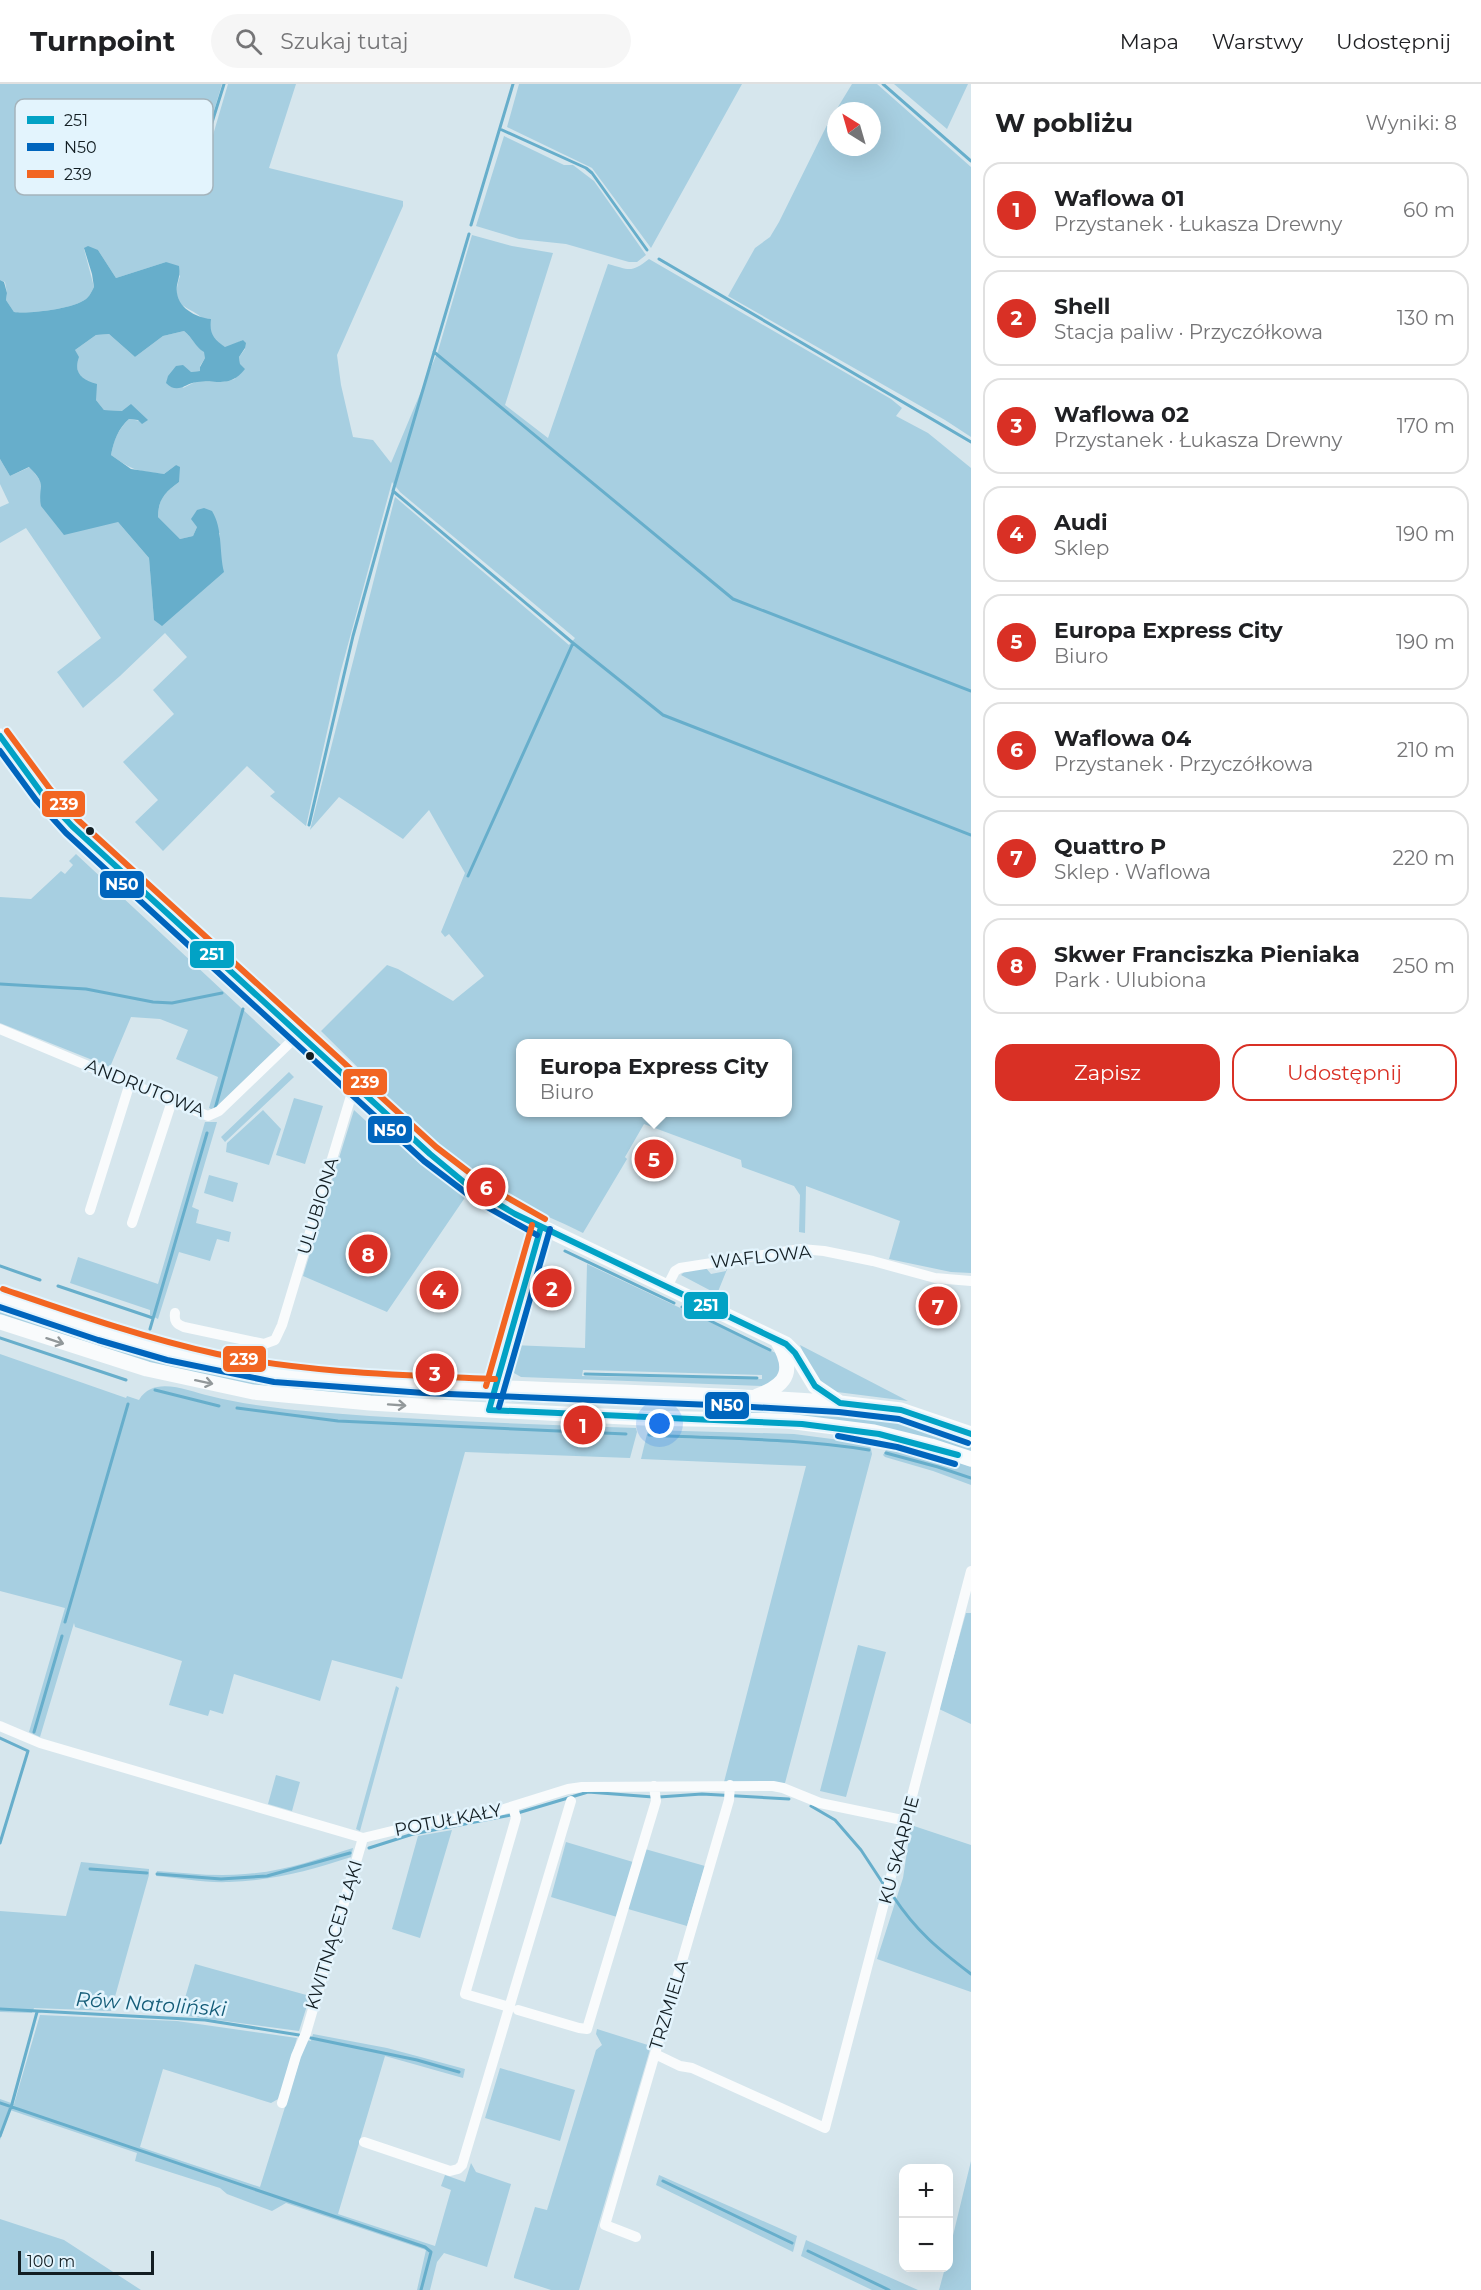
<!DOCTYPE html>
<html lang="pl">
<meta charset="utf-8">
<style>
body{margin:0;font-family:Montserrat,sans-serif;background:#f6f6f6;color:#202124}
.controls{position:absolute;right:18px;bottom:18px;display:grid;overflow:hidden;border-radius:12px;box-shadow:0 6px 24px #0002}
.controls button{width:54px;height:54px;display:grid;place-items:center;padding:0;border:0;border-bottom:2px solid #e0e0e0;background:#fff;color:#202124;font:30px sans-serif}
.compass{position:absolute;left:827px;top:18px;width:54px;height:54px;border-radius:50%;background:#fff;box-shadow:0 6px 24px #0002;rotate:323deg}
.scale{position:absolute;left:18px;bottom:15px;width:136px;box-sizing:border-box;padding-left:6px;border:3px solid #131e23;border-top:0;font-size:16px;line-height:21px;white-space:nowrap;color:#131e23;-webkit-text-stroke:4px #e3f4fd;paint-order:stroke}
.you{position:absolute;left:660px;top:1340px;width:21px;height:21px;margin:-15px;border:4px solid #fff;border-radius:50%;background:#1a73e8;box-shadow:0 0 0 9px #1a73e833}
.badge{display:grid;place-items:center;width:39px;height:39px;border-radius:50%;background:#d93025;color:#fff;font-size:20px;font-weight:700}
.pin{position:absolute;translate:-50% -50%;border:3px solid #fff;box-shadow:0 2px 6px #0006}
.popup{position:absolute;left:516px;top:955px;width:276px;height:78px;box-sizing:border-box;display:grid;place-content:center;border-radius:12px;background:#fff;filter:drop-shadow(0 2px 4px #0005);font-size:20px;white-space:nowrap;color:#757577}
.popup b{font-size:22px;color:#202124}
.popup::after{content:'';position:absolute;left:50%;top:100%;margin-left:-12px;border:12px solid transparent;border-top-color:#fff}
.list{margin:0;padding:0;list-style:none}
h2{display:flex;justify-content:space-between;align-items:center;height:78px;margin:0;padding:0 24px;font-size:26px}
h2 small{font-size:20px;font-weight:400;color:#757577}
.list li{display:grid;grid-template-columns:39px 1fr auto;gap:18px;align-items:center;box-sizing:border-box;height:96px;margin:0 12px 12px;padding:0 12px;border:2px solid #e0e0e0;border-radius:18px}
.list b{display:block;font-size:22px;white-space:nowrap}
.list p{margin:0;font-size:20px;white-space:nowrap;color:#757577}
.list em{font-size:20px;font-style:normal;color:#757577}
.actions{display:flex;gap:12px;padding:18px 24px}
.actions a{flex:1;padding:14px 0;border:2px solid #d93025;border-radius:18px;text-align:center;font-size:21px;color:#d93025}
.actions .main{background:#d93025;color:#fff}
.icon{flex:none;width:33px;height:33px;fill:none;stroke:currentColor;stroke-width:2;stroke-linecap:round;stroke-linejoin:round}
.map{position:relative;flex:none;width:971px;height:2206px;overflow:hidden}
header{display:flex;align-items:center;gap:36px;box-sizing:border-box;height:84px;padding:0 30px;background:#fff;border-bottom:2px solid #e0e0e0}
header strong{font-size:28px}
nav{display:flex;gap:33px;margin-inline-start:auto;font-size:21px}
.search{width:420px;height:54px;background:#f6f6f6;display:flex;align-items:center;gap:15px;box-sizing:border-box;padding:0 21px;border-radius:33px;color:#757577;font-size:22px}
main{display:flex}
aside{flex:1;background:#fff}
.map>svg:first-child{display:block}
.green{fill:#a7cfe1;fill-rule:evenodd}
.water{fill:#67aecb}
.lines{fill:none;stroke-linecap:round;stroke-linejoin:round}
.stream{stroke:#67aecb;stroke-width:3}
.street{stroke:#f9fbfc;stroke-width:10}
.secondary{stroke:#f9fbfc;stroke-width:15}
.bus-1-casing{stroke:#e3f4fd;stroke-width:10}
.bus-2-casing{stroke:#e3f4fd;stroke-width:10}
.bus-3-casing{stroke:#e3f4fd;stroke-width:10}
.bus-1{stroke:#01a2c5;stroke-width:6}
.bus-2{stroke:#0065bd;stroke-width:6}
.bus-3{stroke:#f26522;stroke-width:6}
.oneway{stroke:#92989a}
.bus-dot{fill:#131e23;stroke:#e3f4fd;stroke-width:2}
.labels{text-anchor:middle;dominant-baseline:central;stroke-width:5;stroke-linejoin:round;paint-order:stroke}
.street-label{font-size:18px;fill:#131e23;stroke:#e3f4fd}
.water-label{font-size:20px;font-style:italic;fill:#145c78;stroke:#e3f4fd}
.key{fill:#e3f4fd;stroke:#a5b4bc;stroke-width:1.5}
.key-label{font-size:16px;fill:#131e23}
.line-badge{stroke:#e3f4fd;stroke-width:2}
.badge-label{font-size:16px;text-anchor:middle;font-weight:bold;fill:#fff}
</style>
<header>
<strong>Turnpoint</strong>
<div class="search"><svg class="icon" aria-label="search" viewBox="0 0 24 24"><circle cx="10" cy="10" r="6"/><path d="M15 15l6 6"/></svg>Szukaj tutaj</div>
<nav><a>Mapa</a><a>Warstwy</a><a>Udostępnij</a></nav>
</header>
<main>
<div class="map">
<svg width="971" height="2206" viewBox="0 0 971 2206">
<rect width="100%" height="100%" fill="#d6e6ed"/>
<path class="green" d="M 0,0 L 222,0 L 202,66 L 208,68 L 228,0 L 296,0 L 269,84 L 403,117 L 403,122 L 337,271 L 341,301 L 353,353 L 373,356 L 391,379 L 438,267 L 472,151 L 512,162 L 553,169 L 505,321 L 548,354 L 608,180 C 630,186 631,189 649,175 L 891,315 L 902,324 L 896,332 L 928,349 L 971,384 L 971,1189 L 951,1188 L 889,1175 L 900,1137 L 806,1102 L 805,1149 L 799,1148 L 800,1111 L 794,1102 L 742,1083 L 741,1076 L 644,1040 L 625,1073 L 627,1075 L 583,1149 C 558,1136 529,1126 505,1110 C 437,1065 379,1004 321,947 L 387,881 L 398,885 L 453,917 L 484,892 L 449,850 L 445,853 L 441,848 L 465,789 L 429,726 L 403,755 L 339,713 L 310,746 L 395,413 L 569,561 L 575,554 L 400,408 L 392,398 L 340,590 L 306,742 L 270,712 L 275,708 L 247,682 L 163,767 L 135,738 L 158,716 L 123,678 L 174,630 L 153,606 L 187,573 L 165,549 L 120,592 L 83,624 L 57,588 L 101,554 L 26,444 L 0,459 L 0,423 L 9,419 L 0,400 L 0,375 L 10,392 L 30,383 L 42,399 L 40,416 L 118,438 L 149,474 L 154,536 L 223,488 L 220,471 L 220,449 L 197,443 L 193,452 L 180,455 L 158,433 C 158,416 165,408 179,398 L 176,381 L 164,390 C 138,387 133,387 111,371 C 114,355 118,346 129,335 L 146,338 L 122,327 L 104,326 L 96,316 L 86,297 L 78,290 L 75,266 L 96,251 L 109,250 L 135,273 L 163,252 L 184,247 C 193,254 195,263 205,268 L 205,274 L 200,282 L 200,287 L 191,288 L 183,304 L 195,298 L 224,298 L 235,295 L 240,280 L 239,273 L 245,265 L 243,256 L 226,264 C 222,261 217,258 214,255 C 210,250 209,243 205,237 C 191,220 168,227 180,192 L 166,178 L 116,194 L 98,166 L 84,165 L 94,203 C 92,207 89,213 86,215 C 73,225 29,230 14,228 L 6,216 L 7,209 L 5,198 L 0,196 ZM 83,35 L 201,67 L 194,73 L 81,43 ZM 520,960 L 788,960 L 788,1028 L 520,1028 Z
M 519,0 L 742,0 L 651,164 L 592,84 L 507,43 Z
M 852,0 L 877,0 L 971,83 L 971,353 L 945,336 L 728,212 L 755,164 L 770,153 L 779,138 L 827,41 ZM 836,27 L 872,27 L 872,63 L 836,63 Z
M 894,0 L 968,0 L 947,45 Z
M 504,52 L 564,81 L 573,81 L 594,97 L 646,171 L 637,178 L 629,178 L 566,160 L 519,155 L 476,142 Z
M 76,770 L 282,962 L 215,1027 L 209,1024 L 218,993 L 176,975 L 188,946 L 160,935 L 131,933 L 110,983 L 0,939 L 0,813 L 31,815 L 61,787 L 65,790 L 73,781 L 69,777 Z
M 289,988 L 294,993 L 225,1058 L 221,1053 Z
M 294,1014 L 323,1022 L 305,1080 L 276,1071 Z
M 263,1026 L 281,1045 L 269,1081 L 226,1068 L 227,1059 Z
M 354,1026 L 379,1049 L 385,1043 L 428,1082 L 466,1112 L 387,1228 L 303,1192 L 328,1111 L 327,1109 L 329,1106 Z
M 205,1038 L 217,1038 L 192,1123 L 199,1126 L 196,1139 L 231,1148 L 229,1158 L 217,1155 L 210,1177 L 179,1168 L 158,1235 L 150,1231 L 150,1226 L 70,1199 L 78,1173 L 158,1200 Z
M 209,1091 L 238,1099 L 233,1118 L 204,1109 Z
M 587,1180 L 778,1270 L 781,1275 L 777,1296 L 762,1302 L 521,1293 L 514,1289 L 508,1277 L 512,1261 L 585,1264 ZM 583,1286 L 762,1291 L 762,1295 L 582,1292 Z
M 728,1183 L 717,1210 L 681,1191 L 684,1188 L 706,1184 L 711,1190 L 726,1187 L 726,1184 Z
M 0,1218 L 168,1273 L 467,1307 L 467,1315 L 315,1310 L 235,1299 L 128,1275 L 0,1230 Z
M 800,1261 L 908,1317 L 837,1308 C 816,1303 807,1279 800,1261 Z
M 0,1270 L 126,1314 L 127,1312 L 139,1316 C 154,1291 187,1307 210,1312 C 267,1326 327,1329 386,1333 C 469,1338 552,1341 636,1344 L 637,1348 L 630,1374 L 465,1368 L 402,1595 L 332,1576 L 320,1617 L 234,1590 L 223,1630 L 210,1626 L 208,1632 L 169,1621 L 182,1577 L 75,1543 L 74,1539 L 40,1653 L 29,1648 L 65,1524 L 0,1507 Z
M 507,1309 L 771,1320 L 889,1330 L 971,1356 L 971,1368 L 748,1330 L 697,1324 L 512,1318 L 506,1312 Z
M 648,1346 L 794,1350 L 870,1360 L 872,1370 L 785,1699 L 724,1698 L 806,1382 L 641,1375 Z
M 889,1361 L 898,1361 L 951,1375 L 971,1383 L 971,1401 L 933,1387 L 885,1373 L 883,1371 Z
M 966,1529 L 971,1529 L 971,1640 L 939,1625 Z
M 858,1561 L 886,1568 L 846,1713 L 820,1707 Z
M 396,1602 L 399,1604 L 360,1747 L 356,1745 Z
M 276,1691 L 300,1698 L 292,1727 L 268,1720 Z
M 911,1741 L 971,1761 L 971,1908 L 877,1875 L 903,1794 Z
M 452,1746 L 420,1854 L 392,1845 L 418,1752 Z
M 566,1758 L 633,1778 L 617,1833 L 551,1813 Z
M 353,1764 L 351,1773 C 312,1786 271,1797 229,1798 C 205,1799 180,1794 156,1792 L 157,1787 C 186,1789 216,1793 245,1790 C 282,1788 318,1775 353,1764 Z
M 645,1765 L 705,1782 L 687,1842 L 628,1825 Z
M 81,1778 L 149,1785 L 149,1791 L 111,1927 L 34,1924 L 32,1929 L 0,1928 L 0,1827 L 66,1832 Z
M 195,1880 L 310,1912 L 299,1947 L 180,1931 Z
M 40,1931 L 177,1937 L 297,1954 L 280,2014 L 271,2019 L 163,1985 L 140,2063 L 260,2103 L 306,1956 L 311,1957 L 313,1950 L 387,1964 L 465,1985 L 463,1994 L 385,1972 L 338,2130 L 435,2162 L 451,2106 L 441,2102 L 445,2091 L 465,2098 L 471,2079 L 476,2088 L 511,2100 L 487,2183 L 444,2169 L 437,2178 L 430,2206 L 417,2206 L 426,2166 L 286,2119 L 272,2127 L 227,2110 L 220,2104 L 135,2077 L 137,2069 L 10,2026 L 0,2056 L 0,2015 L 14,2020 Z
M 597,1945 L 651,1962 L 579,2206 L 551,2206 L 514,2194 L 514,2192 L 535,2123 L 547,2126 L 596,1966 L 602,1961 L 596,1950 Z
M 500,1984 L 575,2006 L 560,2057 L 485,2034 Z
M 971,2077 L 971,2206 L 939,2206 L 945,2184 L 948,2184 L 949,2168 Z
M 659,2091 L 797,2152 L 793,2168 L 656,2101 Z
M 0,2135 L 64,2156 L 141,2206 L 0,2206 Z
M 806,2156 L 918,2206 L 872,2206 L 801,2172 Z"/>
<path class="water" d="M 88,162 L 98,166 L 116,194 L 166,178 L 179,182 C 180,190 179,193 177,201 C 174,222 194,233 211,235 C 209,250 214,255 225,263 L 243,256 L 246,259 L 245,264 L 239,273 L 240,280 L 245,285 C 229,305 217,295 197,298 C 185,299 178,311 166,299 L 168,292 L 176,282 L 183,281 L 191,288 L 200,287 L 200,283 L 205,274 L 204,268 C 195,263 193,254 184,247 L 163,252 L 135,273 L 109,250 L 96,251 L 75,266 L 79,273 C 73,289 82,296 97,300 L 96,316 L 104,326 L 122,327 L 131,320 L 148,336 L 142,340 L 138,336 L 129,335 C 118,345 114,356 111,371 L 131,385 L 164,390 L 176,381 L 180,383 L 179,398 C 165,408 158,416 158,433 L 180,455 L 193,452 L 197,443 L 191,435 L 197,426 L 204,424 L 212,427 C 223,445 219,468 224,488 L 162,542 L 154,536 L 149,474 L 118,438 L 64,451 L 41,422 C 37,401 49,403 29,383 L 10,392 L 0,375 L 0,196 L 4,198 L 7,209 L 6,216 L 14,228 C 29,230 73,225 86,215 C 89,213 92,207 94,203 L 92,190 L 84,164 Z"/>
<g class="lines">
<path class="stream" d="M 883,0 L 971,77
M 500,45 L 586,84 L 592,89 L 647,166
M 204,64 L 224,0
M 471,141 L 513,0
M 469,150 L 393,407 L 573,559 L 663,631 L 971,751
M 659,175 L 971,358
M 434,268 L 733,515 L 971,607
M 309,741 L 353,552 L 393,408
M 468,792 L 573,559
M 0,900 L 86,905 L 153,918 L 172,919 L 222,909
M 215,1025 L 243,925
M 565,1167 L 674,1219
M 0,1182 L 40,1196
M 58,1202 L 153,1234
M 682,1223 L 770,1266
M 150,1245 L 207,1049
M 0,1254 L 126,1296
M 585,1290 L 757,1294
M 155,1306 L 219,1322
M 237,1324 L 338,1337 L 626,1350
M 649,1351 C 722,1355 797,1354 869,1366
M 886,1369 L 938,1383 L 971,1394
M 65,1538 L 128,1320
M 34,1648 L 62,1552
M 0,1654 L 28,1667 L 0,1759
M 659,1713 L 702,1710 L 789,1715
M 811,1722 L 835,1736 L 861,1766 L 884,1801
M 369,1764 L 413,1750 L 511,1731 L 588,1708 L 653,1713
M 90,1785 L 147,1789
M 157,1790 L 221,1795 L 267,1792 L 350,1769
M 893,1812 C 916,1847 938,1865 971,1890
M 0,1925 L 205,1936 L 299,1951
M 311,1954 L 417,1976 L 459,1988
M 0,2019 L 425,2163 L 431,2168 L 421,2206
M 0,2052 L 12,2020 L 37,1928
M 663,2097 L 792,2159
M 808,2167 L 889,2206"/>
<path class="street" d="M 0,945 L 208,1032 L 219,1027 L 299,950
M 90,1126 L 130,999
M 132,1139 L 172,1017
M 667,1203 L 675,1187 L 680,1184 L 801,1165 L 824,1167 L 873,1177 L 935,1194 L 971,1197
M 175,1229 C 174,1237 176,1240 184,1243 L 264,1260 L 275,1256 L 282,1241 L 351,1012 L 357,1003
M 0,1642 L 40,1659 L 363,1754 L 433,1737 L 485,1731 L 568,1705 L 582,1703 L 773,1702 L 783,1704 L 820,1719 L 907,1737
M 509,1923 L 465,1910 L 516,1734 L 513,1723
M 518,1926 L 579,1944 L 587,1945 L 656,1717 L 654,1702
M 655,1970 L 680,1982 L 692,1984 L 825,2044 L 971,1487
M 282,2019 L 296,1972 L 306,1949 L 363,1754
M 364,2058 L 450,2087 L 458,2085 L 462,2081 L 571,1717
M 636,2153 L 605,2141 L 729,1716 L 730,1701"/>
<path class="secondary" d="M 0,652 L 43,711 L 72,742 L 449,1086 L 471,1104 L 515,1130 L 786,1260 L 795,1269 L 815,1302 L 840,1319
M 0,1213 C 89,1245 180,1276 275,1289 C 324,1295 374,1297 424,1300 C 562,1308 702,1308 840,1319 L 901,1326 L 971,1350
M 0,1238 L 147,1285 L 253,1308 L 370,1319 L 469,1325 L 643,1334 L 787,1337 L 874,1348 L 931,1362 L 971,1375
M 757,1312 C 790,1300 794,1285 777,1256
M 493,1313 L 541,1143"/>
<defs>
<path id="bus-1" d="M 0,652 L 43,711 L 72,742 L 430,1070 L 471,1104 L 515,1130 L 786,1260 L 795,1269 L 815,1302 L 840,1319 L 901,1326 L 971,1350
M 489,1326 L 802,1340 L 879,1350 L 958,1371
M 489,1326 L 541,1143"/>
<path id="bus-2" d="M 0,667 L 36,716 L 66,749 L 424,1077 L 478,1118 L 537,1151
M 0,1223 L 98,1256 L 167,1276 L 274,1298 L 424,1309 L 736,1322 L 839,1328 L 899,1335 L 968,1359
M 499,1323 L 550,1145
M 838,1352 L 897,1363 L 955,1380"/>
<path id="bus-3" d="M 7,647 L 50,705 L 78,736 L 436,1063 L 487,1102 L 545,1135
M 3,1205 C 73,1229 144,1254 217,1270 C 308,1289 403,1291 495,1295
M 486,1302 L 532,1141"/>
</defs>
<use href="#bus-1" class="bus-1-casing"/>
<use href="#bus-2" class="bus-2-casing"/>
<use href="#bus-3" class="bus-3-casing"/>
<use href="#bus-1" class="bus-1"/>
<use href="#bus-2" class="bus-2"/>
<use href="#bus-3" class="bus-3"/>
</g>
<defs><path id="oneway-shaft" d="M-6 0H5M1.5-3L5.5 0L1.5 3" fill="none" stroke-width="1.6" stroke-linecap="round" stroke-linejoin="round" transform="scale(1.5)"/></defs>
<g class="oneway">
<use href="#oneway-shaft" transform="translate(55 1257) rotate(18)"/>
<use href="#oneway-shaft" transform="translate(204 1298) rotate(12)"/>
<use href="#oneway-shaft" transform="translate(397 1321) rotate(4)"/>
</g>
<g class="bus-dot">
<circle cx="90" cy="747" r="5"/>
<circle cx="310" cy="972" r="5"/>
</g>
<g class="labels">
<g class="street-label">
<text transform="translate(145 1004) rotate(22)">ANDRUTOWA</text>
<text transform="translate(318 1122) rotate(-73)">ULUBIONA</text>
<text transform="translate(761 1173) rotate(-6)">WAFLOWA</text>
<text transform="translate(448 1736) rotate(-11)">POTUŁKAŁY</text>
<text transform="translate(899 1766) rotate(-75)">KU SKARPIE</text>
<text transform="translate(334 1851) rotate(-73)">KWITNĄCEJ ŁĄKI</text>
<text transform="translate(669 1921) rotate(-73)">TRZMIELA</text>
</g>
<g class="water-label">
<text transform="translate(151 1920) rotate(4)">Rów Natoliński</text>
</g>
</g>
<rect x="15" y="15" width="198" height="96" rx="9" class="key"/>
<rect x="27" y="32" width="27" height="8" fill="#01a2c5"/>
<rect x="27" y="59" width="27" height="8" fill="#0065bd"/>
<rect x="27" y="86" width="27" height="8" fill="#f26522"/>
<g class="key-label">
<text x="64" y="42">251</text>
<text x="64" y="69">N50</text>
<text x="64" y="96">239</text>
</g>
<g class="line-badge">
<rect x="41" y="706" width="45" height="28" rx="6" fill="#f26522"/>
<rect x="99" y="786" width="46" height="29" rx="6" fill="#0065bd"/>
<rect x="189" y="856" width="46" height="29" rx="6" fill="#01a2c5"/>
<rect x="342" y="984" width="46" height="28" rx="6" fill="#f26522"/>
<rect x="367" y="1031" width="46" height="29" rx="6" fill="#0065bd"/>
<rect x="683" y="1207" width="46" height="29" rx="6" fill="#01a2c5"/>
<rect x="222" y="1261" width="45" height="28" rx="6" fill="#f26522"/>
<rect x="704" y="1307" width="46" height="29" rx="6" fill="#0065bd"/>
</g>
<g class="badge-label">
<text x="64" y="726">239</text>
<text x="122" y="806">N50</text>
<text x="212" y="876">251</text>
<text x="365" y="1004">239</text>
<text x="390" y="1052">N50</text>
<text x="706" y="1227">251</text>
<text x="244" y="1281">239</text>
<text x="727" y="1327">N50</text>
</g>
</svg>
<div class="controls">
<button>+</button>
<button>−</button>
</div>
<svg class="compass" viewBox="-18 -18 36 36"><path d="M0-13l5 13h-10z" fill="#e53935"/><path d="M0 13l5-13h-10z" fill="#757577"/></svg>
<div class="scale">100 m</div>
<div class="you"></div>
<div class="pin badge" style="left:583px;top:1341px">1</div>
<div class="pin badge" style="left:552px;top:1204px">2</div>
<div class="pin badge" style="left:435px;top:1289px">3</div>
<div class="pin badge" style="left:439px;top:1206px">4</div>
<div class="pin badge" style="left:654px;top:1075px">5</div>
<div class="popup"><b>Europa Express City</b>Biuro</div>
<div class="pin badge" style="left:486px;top:1103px">6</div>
<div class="pin badge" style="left:938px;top:1222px">7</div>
<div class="pin badge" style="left:368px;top:1170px">8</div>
</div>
<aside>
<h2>W pobliżu<small>Wyniki: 8</small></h2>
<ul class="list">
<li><span class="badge">1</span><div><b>Waflowa 01</b><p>Przystanek · Łukasza Drewny</p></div><em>60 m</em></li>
<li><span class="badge">2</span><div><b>Shell</b><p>Stacja paliw · Przyczółkowa</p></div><em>130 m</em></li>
<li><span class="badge">3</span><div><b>Waflowa 02</b><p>Przystanek · Łukasza Drewny</p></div><em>170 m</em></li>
<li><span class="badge">4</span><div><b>Audi</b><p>Sklep</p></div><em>190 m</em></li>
<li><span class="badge">5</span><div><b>Europa Express City</b><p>Biuro</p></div><em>190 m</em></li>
<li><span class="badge">6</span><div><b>Waflowa 04</b><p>Przystanek · Przyczółkowa</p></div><em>210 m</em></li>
<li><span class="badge">7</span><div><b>Quattro P</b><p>Sklep · Waflowa</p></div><em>220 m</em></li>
<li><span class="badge">8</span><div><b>Skwer Franciszka Pieniaka</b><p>Park · Ulubiona</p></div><em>250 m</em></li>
</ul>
<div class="actions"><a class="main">Zapisz</a><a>Udostępnij</a></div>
</aside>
</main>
